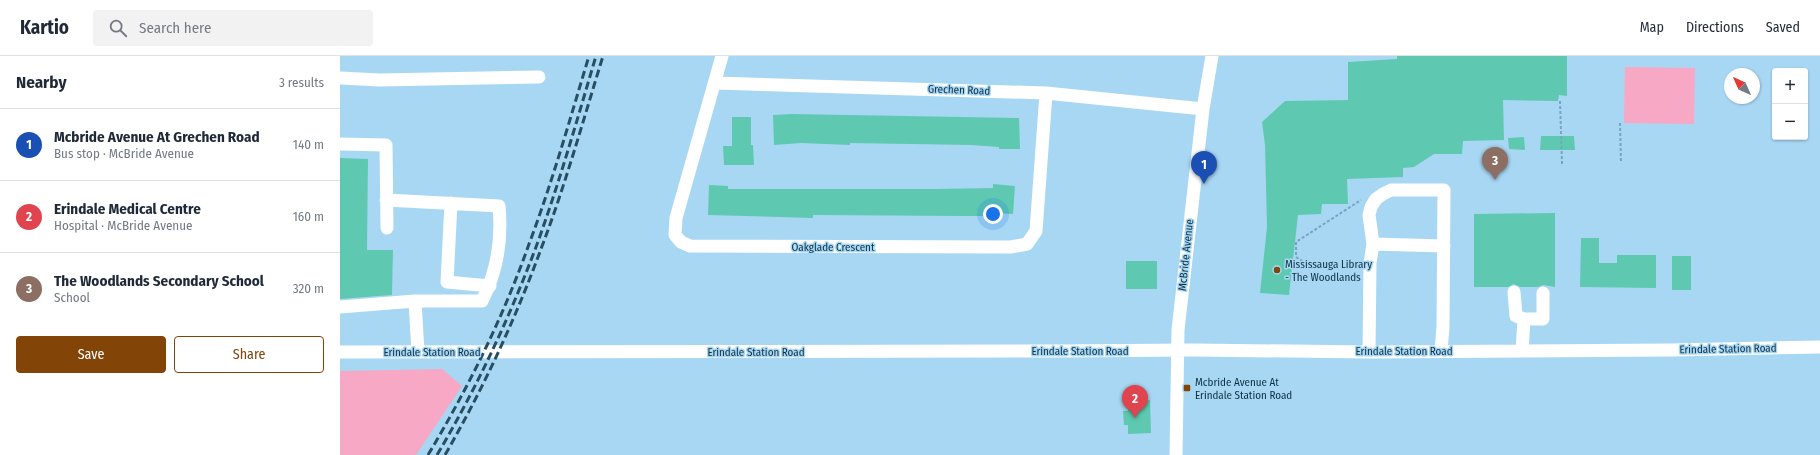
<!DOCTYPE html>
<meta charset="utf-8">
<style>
body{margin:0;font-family:"Fira Sans Condensed",sans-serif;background:#f2f2f3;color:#1f2937}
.controls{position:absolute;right:12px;top:12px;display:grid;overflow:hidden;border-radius:4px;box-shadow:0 1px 3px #0004}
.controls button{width:36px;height:36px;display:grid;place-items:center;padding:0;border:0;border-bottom:1px solid #e0e1e3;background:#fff;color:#1f2937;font:20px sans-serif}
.compass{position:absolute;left:1384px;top:12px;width:36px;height:36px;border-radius:50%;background:#fff;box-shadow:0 1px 3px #0004;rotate:315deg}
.you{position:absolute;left:653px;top:158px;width:14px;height:14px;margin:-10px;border:3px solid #fff;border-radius:50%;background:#1a73e8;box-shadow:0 0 0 6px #1a73e833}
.badge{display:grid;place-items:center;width:26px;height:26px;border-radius:50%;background:#834408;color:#fff;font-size:13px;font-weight:700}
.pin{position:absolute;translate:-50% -33px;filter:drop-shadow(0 1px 2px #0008)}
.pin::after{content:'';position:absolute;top:21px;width:14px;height:12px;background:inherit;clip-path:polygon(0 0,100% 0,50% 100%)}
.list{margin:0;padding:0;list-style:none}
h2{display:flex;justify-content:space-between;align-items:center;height:52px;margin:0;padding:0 16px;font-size:17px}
h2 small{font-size:13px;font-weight:400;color:#747a83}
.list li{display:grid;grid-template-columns:26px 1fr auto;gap:12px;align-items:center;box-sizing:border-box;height:72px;padding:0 16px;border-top:1px solid #e0e1e3}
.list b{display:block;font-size:15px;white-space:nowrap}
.list p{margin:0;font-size:13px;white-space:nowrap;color:#747a83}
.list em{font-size:13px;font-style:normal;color:#747a83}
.actions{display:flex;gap:8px;padding:12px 16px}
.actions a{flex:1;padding:9px 0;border:1px solid #834408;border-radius:4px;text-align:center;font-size:14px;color:#834408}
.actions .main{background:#834408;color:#fff}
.icon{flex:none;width:22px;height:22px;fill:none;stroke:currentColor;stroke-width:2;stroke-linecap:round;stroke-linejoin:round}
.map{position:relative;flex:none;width:1480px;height:399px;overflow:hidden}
header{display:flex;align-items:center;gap:24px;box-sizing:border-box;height:56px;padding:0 20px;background:#fff;border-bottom:1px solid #e0e1e3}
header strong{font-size:19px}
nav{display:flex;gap:22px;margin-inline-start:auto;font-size:14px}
.search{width:280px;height:36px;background:#f2f2f3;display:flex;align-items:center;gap:10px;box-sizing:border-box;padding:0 14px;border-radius:4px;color:#747a83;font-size:15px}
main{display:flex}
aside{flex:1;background:#fff}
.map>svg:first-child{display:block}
.green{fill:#f7a8c5}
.building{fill:#5ec9b0}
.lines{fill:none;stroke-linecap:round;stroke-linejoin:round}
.path{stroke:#78a4be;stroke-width:2;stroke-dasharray:3 2;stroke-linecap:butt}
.minor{stroke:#fff;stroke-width:13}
.rail{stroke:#284e63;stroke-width:3;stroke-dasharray:8 4;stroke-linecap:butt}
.poi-dot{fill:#834408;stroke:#a8d7f4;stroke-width:1.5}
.labels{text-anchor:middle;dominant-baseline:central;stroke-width:3;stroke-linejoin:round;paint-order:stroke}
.street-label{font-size:11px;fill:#0d3144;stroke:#a8d7f4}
.poi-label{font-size:11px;fill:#0d3144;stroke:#a8d7f4;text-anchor:start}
</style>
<header>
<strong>Kartio</strong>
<div class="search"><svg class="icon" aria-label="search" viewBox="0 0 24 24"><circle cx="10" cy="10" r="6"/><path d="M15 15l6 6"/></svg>Search here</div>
<nav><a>Map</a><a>Directions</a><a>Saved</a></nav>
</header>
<main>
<aside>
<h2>Nearby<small>3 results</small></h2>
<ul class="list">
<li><span class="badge" style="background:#1a4fb4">1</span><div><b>Mcbride Avenue At Grechen Road</b><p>Bus stop · McBride Avenue</p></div><em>140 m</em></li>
<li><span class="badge" style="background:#e0444e">2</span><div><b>Erindale Medical Centre</b><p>Hospital · McBride Avenue</p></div><em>160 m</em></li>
<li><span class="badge" style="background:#8d6e63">3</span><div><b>The Woodlands Secondary School</b><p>School</p></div><em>320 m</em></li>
</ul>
<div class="actions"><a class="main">Save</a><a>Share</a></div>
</aside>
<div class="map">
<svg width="1480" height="399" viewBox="0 0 1480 399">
<rect width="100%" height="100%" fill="#a8d7f4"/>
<path class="green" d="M 1285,11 L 1355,12 L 1354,68 L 1284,67 Z
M 102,313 L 122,330 L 76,399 L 0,399 L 0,315 Z"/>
<path class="building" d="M 1057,0 L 1227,0 L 1227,40 L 1219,39 L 1218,45 L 1163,44 L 1164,84 L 1123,85 L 1122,98 L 1094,98 L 1074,111 L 1063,112 L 1063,121 L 1007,123 L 1008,148 L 982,148 L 981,158 L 958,159 L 949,239 L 920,237 L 927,171 L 925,89 L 922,66 L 945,45 L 1008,44 L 1008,6 L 1057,3 Z
M 452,58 L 679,62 L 680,93 L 659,93 L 659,91 L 631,89 L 510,87 L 510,89 L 461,87 L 434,89 L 433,59 Z
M 392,61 L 411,61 L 411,89 L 413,89 L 414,109 L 384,109 L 383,90 L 392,90 Z
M 1201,80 L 1234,80 L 1235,94 L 1200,94 Z
M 1184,81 L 1185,94 L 1169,93 L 1168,82 Z
M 0,102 L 28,103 L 27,194 L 53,194 L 52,239 L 0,243 Z
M 653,128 L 675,130 L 673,158 L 645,156 L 645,160 L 623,160 L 473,159 L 473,162 L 368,159 L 369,129 L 388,130 L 388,133 L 594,133 L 653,132 Z
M 1215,157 L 1215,231 L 1203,229 L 1198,231 L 1180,231 L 1174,228 L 1168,231 L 1134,231 L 1134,158 Z
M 1241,182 L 1259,182 L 1259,207 L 1277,207 L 1277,199 L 1316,199 L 1316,232 L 1240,231 Z
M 1332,200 L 1351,200 L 1351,234 L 1332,234 Z
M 786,205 L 817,205 L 817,233 L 786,233 Z
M 810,344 L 811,377 L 788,378 L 788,369 L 784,369 L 783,355 L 788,355 L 788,345 Z"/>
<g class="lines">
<path class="path" d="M 1220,45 L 1222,108
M 1280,67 L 1281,107
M 967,208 L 956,201 L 956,186 L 1021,144"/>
<path class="minor" d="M 382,0 L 336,162 L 335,179 L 341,186 L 350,190 L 671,191 L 687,188 L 696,175 L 706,37
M 0,22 L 40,24 L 199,21
M 375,27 L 706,37 L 863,53
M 0,88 L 46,89 L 47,172
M 111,147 L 107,226 L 150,230
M 1033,188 L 1104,190
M 1174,236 L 1176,260 L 1184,263 L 1203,263 L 1203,237
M 75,245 L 78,296
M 0,251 L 75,245 L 142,245 C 157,216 162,182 159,150 L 46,144
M 1182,295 L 1184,263
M 0,296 L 720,295 L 854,294 L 1029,296 L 1331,294 L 1480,291
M 1029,296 L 1030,207 L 1033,188 L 1029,159 L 1031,151 L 1036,143 L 1043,138 L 1051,134 L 1104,134 L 1103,271 L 1101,295
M 836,399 L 838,274 L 863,53 L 872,0"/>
<path class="rail" d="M 88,399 C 128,332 163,262 189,188 C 212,127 230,63 249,0
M 97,399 C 136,333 169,263 196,191 C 219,128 237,64 256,0
M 105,399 C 143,333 175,264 201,193 C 225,130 243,65 263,0"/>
</g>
<g class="poi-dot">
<circle cx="937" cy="214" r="4"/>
<rect x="843" y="328" width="8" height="8" rx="2"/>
</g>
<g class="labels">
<g class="street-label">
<text transform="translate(619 34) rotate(2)">Grechen Road</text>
<text x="493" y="191">Oakglade Crescent</text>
<text transform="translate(846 199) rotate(-84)">McBride Avenue</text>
<text transform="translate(1388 293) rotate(-1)">Erindale Station Road</text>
<text x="740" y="295">Erindale Station Road</text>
<text x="1064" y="295">Erindale Station Road</text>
<text x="92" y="296">Erindale Station Road</text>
<text x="416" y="296">Erindale Station Road</text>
</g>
<g class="poi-label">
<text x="945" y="208">Mississauga Library<tspan x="945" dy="13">- The Woodlands</tspan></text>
<text x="855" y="326">Mcbride Avenue At<tspan x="855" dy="13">Erindale Station Road</tspan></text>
</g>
</g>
</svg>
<div class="controls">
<button>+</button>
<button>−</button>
</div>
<svg class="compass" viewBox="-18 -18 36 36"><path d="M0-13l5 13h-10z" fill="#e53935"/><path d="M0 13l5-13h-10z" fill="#747a83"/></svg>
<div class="you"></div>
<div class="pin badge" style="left:864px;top:128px;background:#1a4fb4">1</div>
<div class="pin badge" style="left:795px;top:362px;background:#e0444e">2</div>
<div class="pin badge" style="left:1155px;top:124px;background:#8d6e63">3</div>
</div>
</main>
